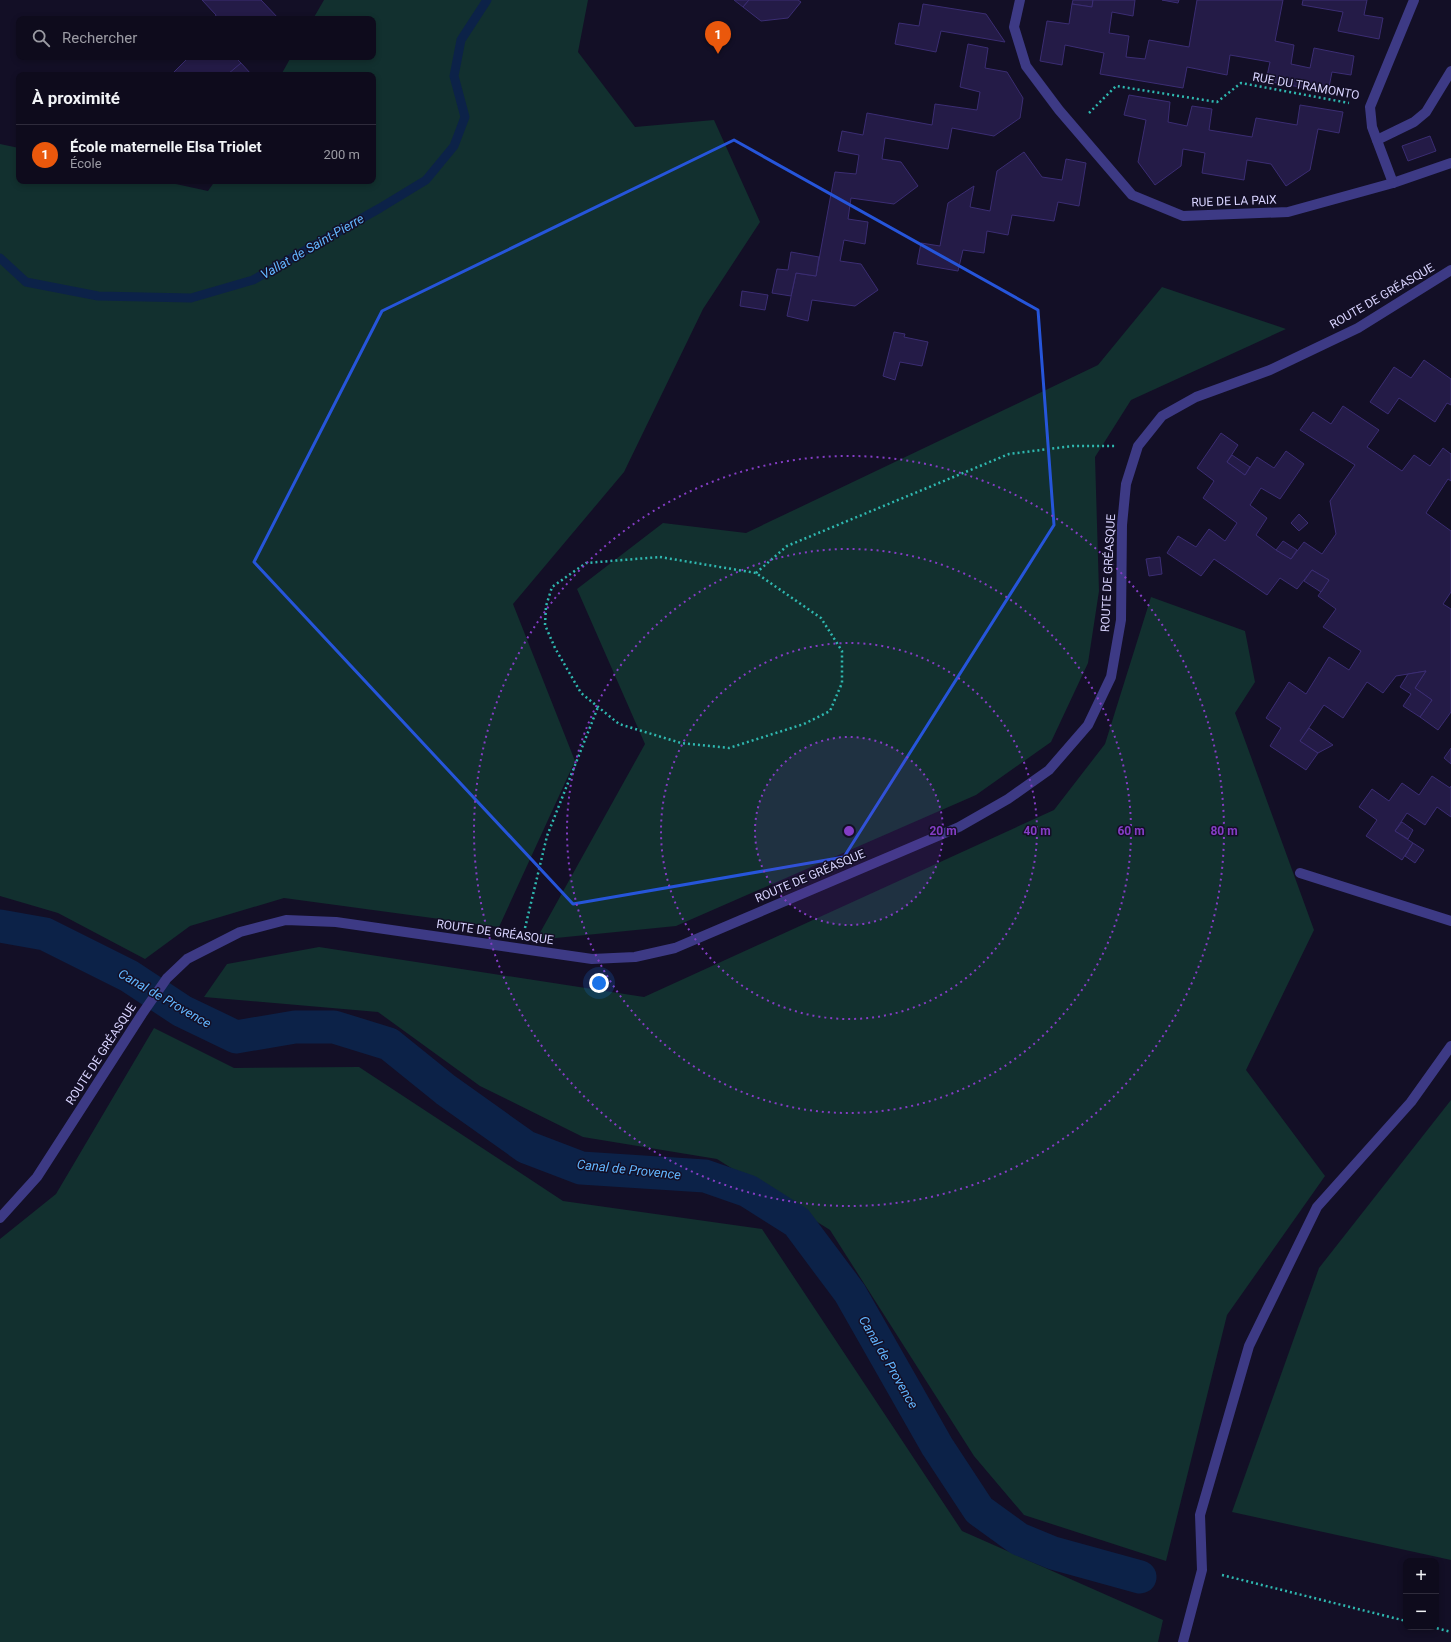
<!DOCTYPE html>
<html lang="fr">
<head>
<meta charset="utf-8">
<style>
  body { margin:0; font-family:Roboto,sans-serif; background:#1c1929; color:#f1f3f6 }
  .controls { position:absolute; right:12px; bottom:12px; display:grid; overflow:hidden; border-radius:8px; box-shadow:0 2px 6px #0003 }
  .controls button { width:36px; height:36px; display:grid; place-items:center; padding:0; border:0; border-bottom:1px solid #2e2b3b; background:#0e0b1c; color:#f1f3f6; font:20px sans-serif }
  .you { position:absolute; left:599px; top:983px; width:14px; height:14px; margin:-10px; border:3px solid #fff; border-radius:50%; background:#1a73e8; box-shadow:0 0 0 6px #1a73e833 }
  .badge { display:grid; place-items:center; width:26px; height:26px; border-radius:50%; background:#ea580c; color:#fff; font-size:13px; font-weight:700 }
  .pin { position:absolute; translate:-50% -33px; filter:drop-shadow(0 1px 2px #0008) }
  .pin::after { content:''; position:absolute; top:21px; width:14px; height:12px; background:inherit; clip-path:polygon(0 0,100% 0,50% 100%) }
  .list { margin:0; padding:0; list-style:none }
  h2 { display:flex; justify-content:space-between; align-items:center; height:52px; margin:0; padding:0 16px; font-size:17px }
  h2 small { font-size:13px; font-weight:400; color:#9b9ba3 }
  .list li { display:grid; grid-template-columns:26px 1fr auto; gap:12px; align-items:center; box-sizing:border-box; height:60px; padding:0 16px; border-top:1px solid #2e2b3b }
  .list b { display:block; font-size:15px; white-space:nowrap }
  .list p { margin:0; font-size:13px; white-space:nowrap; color:#9b9ba3 }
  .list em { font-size:13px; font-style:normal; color:#9b9ba3 }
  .icon { flex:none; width:22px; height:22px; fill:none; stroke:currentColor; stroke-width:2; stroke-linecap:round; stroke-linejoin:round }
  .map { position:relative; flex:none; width:1451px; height:1642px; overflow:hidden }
  .search { position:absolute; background:#0e0b1c; box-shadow:0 2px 6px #0003; left:16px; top:16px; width:360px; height:44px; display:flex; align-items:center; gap:10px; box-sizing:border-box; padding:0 14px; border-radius:8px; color:#9b9ba3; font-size:15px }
  .panel { position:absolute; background:#0e0b1c; box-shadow:0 2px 6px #0003; left:16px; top:72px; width:360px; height:112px; border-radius:8px }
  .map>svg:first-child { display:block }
  .green { fill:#12302f }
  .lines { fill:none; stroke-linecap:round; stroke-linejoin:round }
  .stream { stroke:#0c2248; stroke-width:9 }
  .canal { stroke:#0c2248; stroke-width:33 }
  .building { fill:#241b47; stroke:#3b2d73 }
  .path { stroke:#2fb8b0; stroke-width:2.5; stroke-dasharray:2 3; stroke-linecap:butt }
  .minor { stroke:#3d3a85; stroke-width:10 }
  .marked { fill:none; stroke:#2655da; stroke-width:3; stroke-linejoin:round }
  .ring { fill:none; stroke:#843dc5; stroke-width:2; stroke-dasharray:2 4 }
  .labels { text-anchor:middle; stroke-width:3; stroke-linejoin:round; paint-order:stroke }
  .street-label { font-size:12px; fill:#d9d4ff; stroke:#130f26 }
  .water-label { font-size:13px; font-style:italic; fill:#62b6ff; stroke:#130f26 }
  .centre { fill:#843dc5; stroke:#130f26; stroke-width:2 }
  .ring-label { font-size:12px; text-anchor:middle; font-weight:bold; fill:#843dc5; stroke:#130f26; stroke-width:3; stroke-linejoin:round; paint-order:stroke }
</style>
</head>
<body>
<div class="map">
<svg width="1451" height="1642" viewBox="0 0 1451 1642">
  <rect width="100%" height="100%" fill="#130f26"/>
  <g class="green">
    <path d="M324 0H588L578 52 635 127 714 120 760 222 703 309 624 472 513 604 575 761 499 927 284 898 190 926 145 959 58 913 0 896V144L19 148V181H162L208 191 215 181H373V75H281L291 57H373V19H313Z"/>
    <path d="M1162 287 1286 329 1131 400 1095 457 1099 591 1088 663 1051 742 976 795 676 926 536 940 645 744 577 589 663 523 746 533 1098 365Z"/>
    <path d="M1151 597 1245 631 1255 682 1235 713 1314 930 1246 1070 1325 1176 1227 1315 1166 1561 1024 1515 974 1456 830 1230 717 1159 583 1137 480 1086 378 1012 204 997 227 964 319 947 644 997 1054 810 1105 744Z"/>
    <path d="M154 1028 234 1068 359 1067 563 1201 762 1229 962 1531 1163 1620 1158 1642H0V1239L56 1194Z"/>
    <path d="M1451 1100V1560L1232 1512 1319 1268Z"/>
  </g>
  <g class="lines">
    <path class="stream" d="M0 258 26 282 98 296 191 298 253 280 380 208 426 180 454 146 465 117 454 76 461 40 487 0"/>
    <path class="canal" d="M0 926 45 934 129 976 182 1011 236 1037 295 1027H334L389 1044 446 1090 526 1147 581 1168 705 1176 748 1191 797 1222 850 1293 937 1446 979 1510 1019 1539 1053 1553 1140 1577"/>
  </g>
  <g class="building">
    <path d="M202 0H261L279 19H217L215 17 216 15Z"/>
    <path d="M734 0H749L743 7Z"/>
    <path d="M749 0H798L801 2 788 18 761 21 743 7Z"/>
    <path d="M1073 0H1093L1092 7 1072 4Z"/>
    <path d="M1093 0H1135L1133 16 1112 12 1109 33 1129 36 1126 57 1145 59 1149 40 1189 47 1197 0H1283L1275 41 1294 45 1291 64 1310 68 1314 48 1354 56 1351 75 1332 72 1328 92 1266 81 1270 62 1230 55 1227 75 1187 67 1183 88 1100 74 1104 53 1065 45 1062 65 1040 61 1047 21 1069 24 1072 4 1092 7Z"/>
    <path d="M1162 0H1179L1178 3Z"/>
    <path d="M1303 0H1367L1364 15 1383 18 1379 39 1338 31 1343 12 1302 5Z"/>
    <path d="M923 4 986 14 1005 42 941 31 936 52 895 44 899 23 919 26Z"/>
    <path d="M968 44 988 48 985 68 1007 72 1023 98 1020 118 994 136 952 128 948 149 885 138 882 159 901 162 918 186 894 204 851 198 848 219 868 222 865 244 844 240 840 261 861 264 878 290 855 306 812 300 808 321 787 316 796 273 816 276 835 172 856 174 859 155 838 151 842 131 863 135 867 113 932 125 935 104 977 110 980 92 960 87Z"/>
    <path d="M189 57H235L241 63 229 75H171Z"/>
    <path d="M241 63 251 74 229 75 228 74Z"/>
    <path d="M1129 95 1170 102 1168 122 1187 126 1192 106 1212 109 1209 130 1252 137 1256 118 1297 125 1300 105 1343 112 1339 133 1318 129 1310 170 1286 186 1271 164 1247 160 1244 180 1202 173 1205 153 1183 149 1181 166 1155 185 1138 162 1146 120 1124 115Z"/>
    <path d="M1430 136 1436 151 1408 161 1402 146Z"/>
    <path d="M1024 152 1042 177 1062 180 1066 159 1086 163 1079 206 1058 202 1054 221 1012 215 1008 235 987 231 984 253 963 250 958 271 917 264 921 243 940 246 948 203 974 186 970 207 990 211 997 171Z"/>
    <path d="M791 252 819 257 816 276 796 273 791 296 772 293 777 269 788 270Z"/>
    <path d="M742 291 768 295 765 310 740 306Z"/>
    <path d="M894 332 905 334 904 337 928 342 922 366 900 362 895 380 883 376Z"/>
    <path d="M1424 360 1451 379V405L1447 403 1435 422 1399 398 1388 414 1370 402 1394 367 1411 378Z"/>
    <path d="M1343 406 1379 430 1367 447 1402 471 1414 455 1430 466 1443 448 1451 454V481L1448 479 1426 513 1451 531V592L1443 604 1451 609V712L1438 730 1420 717 1432 700 1415 688 1426 671 1396 676 1383 693 1367 682 1343 718 1324 705 1300 741 1318 753 1306 770 1270 746 1281 728 1266 718 1289 682 1306 694 1329 657 1349 670 1361 651 1323 627 1336 609 1318 596 1329 580 1312 570 1297 589 1280 578 1267 595 1214 559 1201 576 1167 553 1178 536 1196 547 1209 529 1225 541 1237 523 1203 498 1214 481 1197 468 1221 433 1238 445 1227 462 1245 475 1257 457 1274 468 1286 451 1304 464 1280 499 1261 488 1250 505 1267 518 1256 535 1276 550 1291 559 1304 542 1322 554 1336 534 1330 501 1355 465 1300 430 1313 412 1331 424Z"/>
    <path d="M1232 455 1250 467 1245 475 1227 462Z"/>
    <path d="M1299 514 1308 523 1299 531 1291 523Z"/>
    <path d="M1283 541 1297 550 1291 559 1276 550Z"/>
    <path d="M1160 557 1162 574 1149 576 1146 559Z"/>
    <path d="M1312 570 1329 580 1321 592 1304 581Z"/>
    <path d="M1426 671 1415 688 1432 700 1420 717 1403 706 1411 694 1400 687 1408 674Z"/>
    <path d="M1309 728 1333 745 1318 753 1300 741Z"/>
    <path d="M1451 748V764L1444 758Z"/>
    <path d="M1432 776 1450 788 1451 786V817L1437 807 1425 825 1407 813 1395 831 1413 843 1402 860 1366 836 1377 820 1359 807 1372 789 1389 801 1402 783 1419 795Z"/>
    <path d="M1402 822 1413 830 1408 839 1395 831Z"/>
    <path d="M1413 843 1424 850 1415 863 1405 856Z"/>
  </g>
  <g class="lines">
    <g class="path">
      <path d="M1089 113 1116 86 1217 102 1241 83 1349 103"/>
      <path d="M660 557 756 573 821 618 842 651V683L830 711 804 724 729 748 681 743 619 724 581 693 555 648 545 625 546 606 552 587 586 563Z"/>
      <path d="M756 573 787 546 1009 454 1073 446H1115"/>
      <path d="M525 928 547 836 598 707"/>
      <path d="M1222 1575 1406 1621"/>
      <path d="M1432 1627 1451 1632"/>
    </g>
    <g class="minor">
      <path d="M1020 0 1014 27 1026 66 1059 110 1132 195 1183 216 1288 212 1393 183 1451 163"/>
      <path d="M1377 140 1414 122 1426 112 1451 71"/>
      <path d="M1393 183 1372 127 1370 107 1414 0"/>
      <path d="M1300 873 1451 921"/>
      <path d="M0 1218 37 1177 142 1014 167 978 187 959 240 932 286 920 336 922 592 959 635 957 675 948 959 827 1008 799 1049 770 1088 725 1111 677 1121 620 1122 525 1126 484 1138 446 1162 416 1196 397 1270 370 1358 328 1451 270"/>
      <path d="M1183 1642 1202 1570 1200 1515 1249 1346 1317 1207 1411 1102 1451 1046"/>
    </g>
  </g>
  <path class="marked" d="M734 140 1038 310 1054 525 844 857 573 904 254 562 382 311Z"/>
  <circle cx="849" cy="831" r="94" fill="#843dc5" fill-opacity=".12"/>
  <g class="ring">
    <circle cx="849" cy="831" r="94"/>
    <circle cx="849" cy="831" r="188"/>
    <circle cx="849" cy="831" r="282"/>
    <circle cx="849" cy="831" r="375"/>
  </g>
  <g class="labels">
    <g class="street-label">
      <text transform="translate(1306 86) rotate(10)" y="4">RUE DU TRAMONTO</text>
      <text transform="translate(1234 201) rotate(-2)" y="4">RUE DE LA PAIX</text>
      <text transform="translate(1382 296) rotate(-30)" y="4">ROUTE DE GRÉASQUE</text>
      <text transform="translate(1108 573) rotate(-87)" y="4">ROUTE DE GRÉASQUE</text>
      <text transform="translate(810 876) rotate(-23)" y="4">ROUTE DE GRÉASQUE</text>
      <text transform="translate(495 932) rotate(8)" y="4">ROUTE DE GRÉASQUE</text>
      <text transform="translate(101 1054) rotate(-57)" y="4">ROUTE DE GRÉASQUE</text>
    </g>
    <g class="water-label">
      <text transform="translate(312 246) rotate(-30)" y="5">Vallat de Saint-Pierre</text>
      <text transform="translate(165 998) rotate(30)" y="5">Canal de Provence</text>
      <text transform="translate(629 1169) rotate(6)" y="5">Canal de Provence</text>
      <text transform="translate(889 1362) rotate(60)" y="5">Canal de Provence</text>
    </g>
  </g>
  <circle cx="849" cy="831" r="6" class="centre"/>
  <g class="ring-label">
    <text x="943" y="835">20 m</text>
    <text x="1037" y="835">40 m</text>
    <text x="1131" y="835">60 m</text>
    <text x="1224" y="835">80 m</text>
  </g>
</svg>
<div class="controls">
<button>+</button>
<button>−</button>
</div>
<div class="you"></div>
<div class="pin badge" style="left:718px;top:54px">1</div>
<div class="search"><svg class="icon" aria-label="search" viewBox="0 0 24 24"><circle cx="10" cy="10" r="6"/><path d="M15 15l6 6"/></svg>Rechercher</div>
<section class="panel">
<h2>À proximité<small></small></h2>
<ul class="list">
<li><span class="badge">1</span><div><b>École maternelle Elsa Triolet</b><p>École</p></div><em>200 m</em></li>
</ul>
</section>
</div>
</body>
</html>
